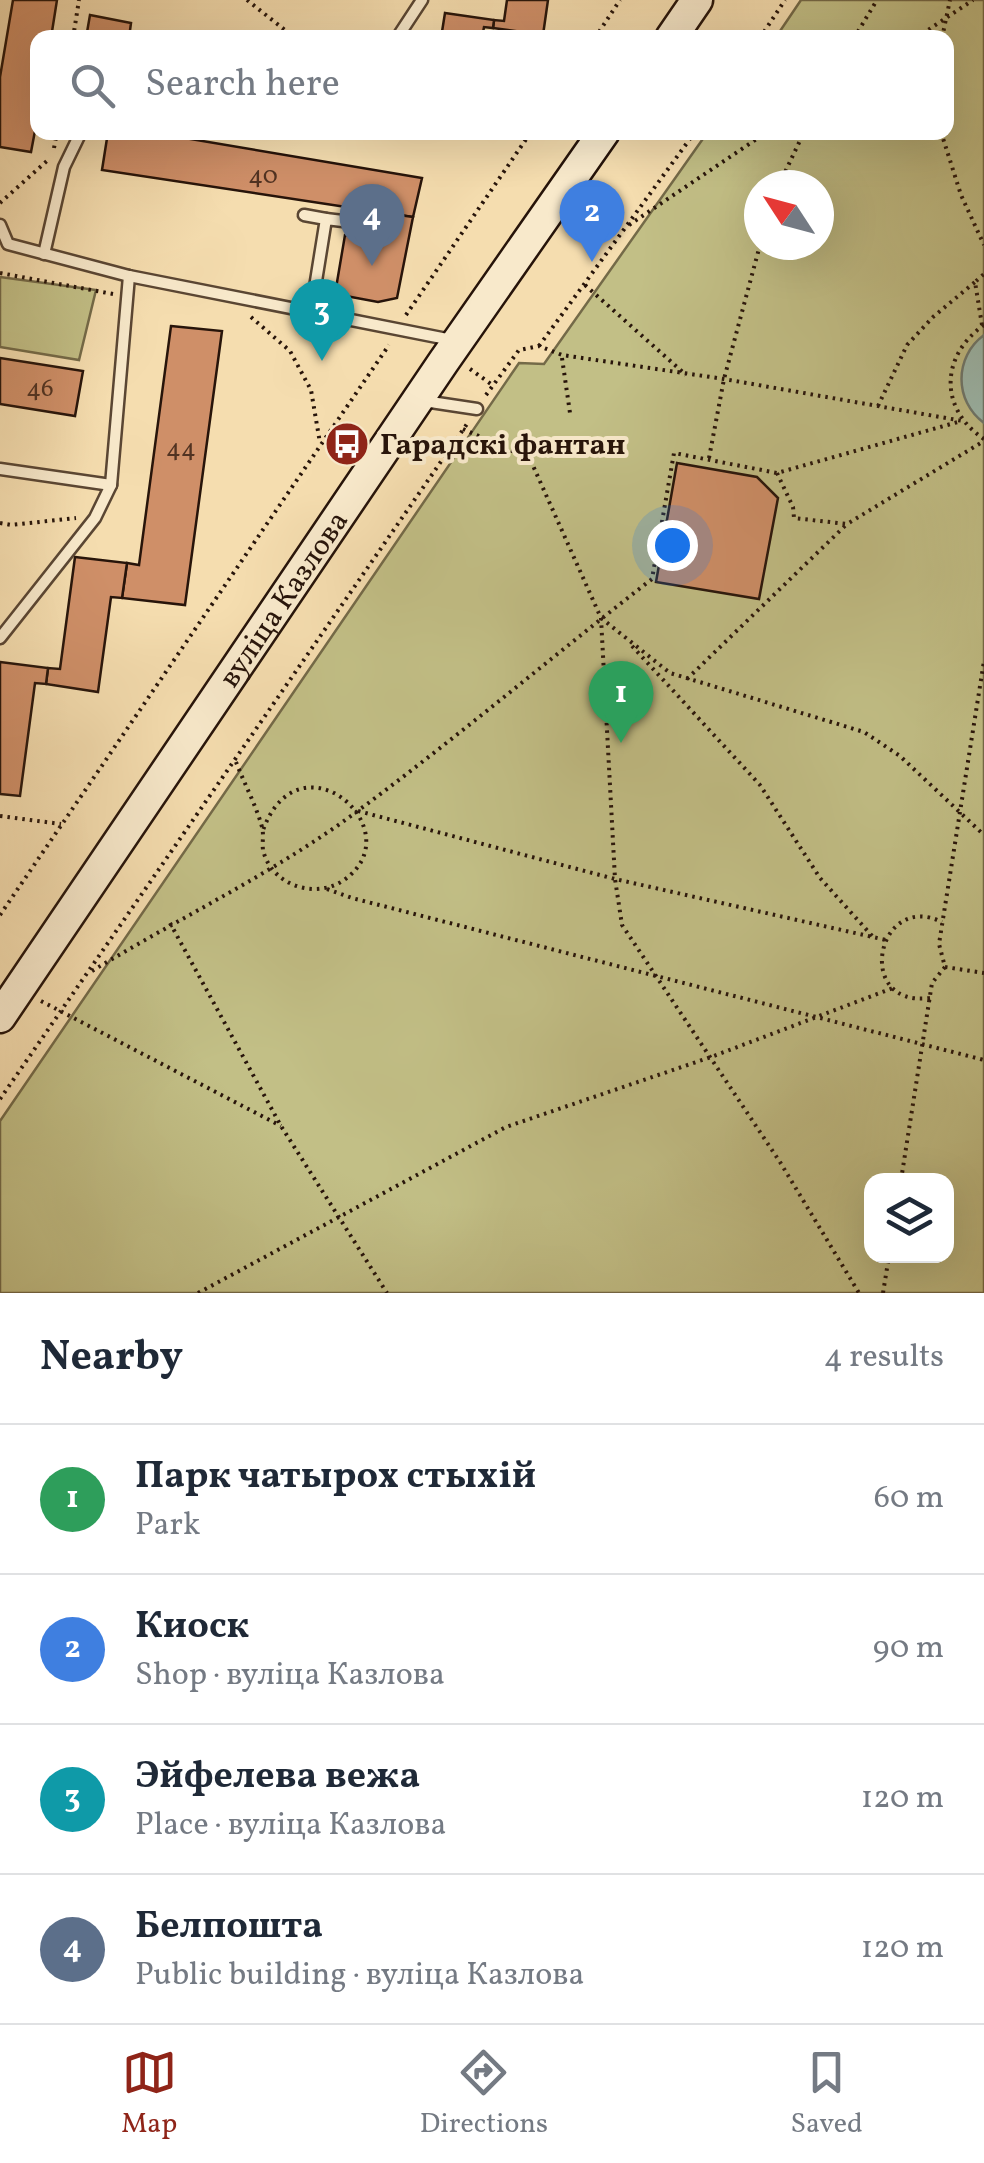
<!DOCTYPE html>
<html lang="en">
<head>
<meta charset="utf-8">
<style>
  body { margin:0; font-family:Vollkorn,serif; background:#f6f6f7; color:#1f2937 }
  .controls { position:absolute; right:30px; bottom:30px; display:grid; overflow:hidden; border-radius:20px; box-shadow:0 10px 40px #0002 }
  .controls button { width:90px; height:90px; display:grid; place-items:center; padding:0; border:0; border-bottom:2px solid #e0e1e3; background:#fff; color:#1f2937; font:50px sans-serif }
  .compass { position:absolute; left:744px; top:170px; width:90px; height:90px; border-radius:50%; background:#fff; box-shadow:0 10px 40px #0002; rotate:306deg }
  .you { position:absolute; left:672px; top:545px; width:35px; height:35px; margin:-25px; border:8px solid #fff; border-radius:50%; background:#1a73e8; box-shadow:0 0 0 15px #1a73e833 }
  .badge { display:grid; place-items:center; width:65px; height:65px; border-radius:50%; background:#8f2418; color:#fff; font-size:32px; font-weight:700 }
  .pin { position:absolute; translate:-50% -82px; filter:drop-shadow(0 2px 5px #0008) }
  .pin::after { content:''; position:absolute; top:52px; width:35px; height:30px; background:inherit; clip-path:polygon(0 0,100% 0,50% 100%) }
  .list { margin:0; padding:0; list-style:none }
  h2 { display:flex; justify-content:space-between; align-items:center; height:130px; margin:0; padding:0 40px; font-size:42px }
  h2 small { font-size:32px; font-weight:400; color:#747a83 }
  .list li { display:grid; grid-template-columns:65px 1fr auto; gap:30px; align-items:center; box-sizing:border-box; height:150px; padding:0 40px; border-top:2px solid #e0e1e3 }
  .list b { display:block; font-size:38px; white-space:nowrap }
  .list p { margin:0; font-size:32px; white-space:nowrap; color:#747a83 }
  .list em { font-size:32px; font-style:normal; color:#747a83 }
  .icon { flex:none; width:55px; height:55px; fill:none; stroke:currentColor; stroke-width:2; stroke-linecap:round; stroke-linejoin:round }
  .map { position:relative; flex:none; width:984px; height:1293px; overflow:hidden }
  .search { position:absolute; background:#fff; box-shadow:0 10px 40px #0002; left:30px; right:30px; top:30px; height:110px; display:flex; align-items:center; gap:25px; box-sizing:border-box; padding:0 35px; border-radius:20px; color:#747a83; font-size:38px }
  .sheet { height:730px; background:#fff }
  nav { display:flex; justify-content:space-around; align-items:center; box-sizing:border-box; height:140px; border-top:2px solid #e0e1e3; background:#fff; font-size:28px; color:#747a83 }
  nav a { display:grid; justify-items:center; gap:5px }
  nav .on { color:#8f2418 }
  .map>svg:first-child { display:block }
  .green { fill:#c2bf86; stroke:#746a48; stroke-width:2.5; fill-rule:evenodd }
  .water { fill:#9dbbb0; stroke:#6e786e; stroke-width:2.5 }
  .building { fill:#cf8f68; stroke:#27140a; stroke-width:2.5 }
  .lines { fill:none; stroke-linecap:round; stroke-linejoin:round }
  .service-casing { stroke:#5a4633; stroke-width:15 }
  .secondary-casing { stroke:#27140a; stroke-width:35 }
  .path { stroke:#27140a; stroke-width:4; stroke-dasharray:2.5 5; stroke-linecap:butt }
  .service { stroke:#f8e9cb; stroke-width:10 }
  .secondary { stroke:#f8e9cb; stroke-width:30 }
  .labels { text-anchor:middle; stroke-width:8; stroke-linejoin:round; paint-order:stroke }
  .number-label { font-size:25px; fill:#513322 }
  .poi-label { font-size:30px; font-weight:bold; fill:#27140a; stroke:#f8e9cb; text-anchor:start }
  .street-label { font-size:30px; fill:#27140a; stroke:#f8e9cb }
</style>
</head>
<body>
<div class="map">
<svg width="984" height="1293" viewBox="0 0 984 1293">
  <rect width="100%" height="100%" fill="#f5ddaf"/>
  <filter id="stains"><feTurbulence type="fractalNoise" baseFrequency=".002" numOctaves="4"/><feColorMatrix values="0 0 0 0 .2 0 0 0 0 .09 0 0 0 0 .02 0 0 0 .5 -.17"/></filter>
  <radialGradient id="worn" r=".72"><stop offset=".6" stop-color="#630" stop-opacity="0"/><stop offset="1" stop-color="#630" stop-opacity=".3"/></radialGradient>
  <g class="green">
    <path d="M801 0H984V1293H0V1121L519 363 544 364 707 133 946 132V38L776 37ZM759 185H819V245H759ZM872 1180H946V1256H872Z"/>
    <path d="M0 277 96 290 79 360 0 347Z"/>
  </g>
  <path class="water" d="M984 335V423C954 401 954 357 984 335Z"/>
  <g class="building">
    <path d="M13 0H57L51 38H38V115L31 152 0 147V77Z"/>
    <path d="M507 0H548L543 35 493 28 494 20 504 21Z"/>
    <path d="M445 13 494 20 493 28 484 27 482 38H441Z"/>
    <path d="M90 15 131 23 129 38H86Z"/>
    <path d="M108 132H149L422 178 413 217 379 212 102 170Z"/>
    <path d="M379 212 413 217 397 298 378 302 335 294 345 235 372 238Z"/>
    <path d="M171 326 222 331 185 605 122 598 127 563 139 565Z"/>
    <path d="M0 358 83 371 75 416 0 404Z"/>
    <path d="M677 463 757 477 778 498 759 599 656 582Z"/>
    <path d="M75 557 127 563 122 598 111 597 98 692 46 684 48 668 60 669Z"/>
    <path d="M0 662 48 668 46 684 35 683 20 796 0 794Z"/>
  </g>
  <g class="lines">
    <defs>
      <g id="service">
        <path d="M397 38 422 0"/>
        <path d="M304 215 326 219"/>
        <path d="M0 225 8 244 129 276 452 340"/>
        <path d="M44 254 64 167 81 132"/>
        <path d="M311 312 326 219 351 222"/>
        <path d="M424 401 477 409"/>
        <path d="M0 469 111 485"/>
        <path d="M0 638 95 518 111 485 129 276"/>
      </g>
      <g id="secondary">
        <path d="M671 38 697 0"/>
        <path id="s1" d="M0 1017 444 361 604 132"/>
      </g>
    </defs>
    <use href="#service" class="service-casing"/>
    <use href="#secondary" class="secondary-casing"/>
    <g class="path">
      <path d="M247 0 295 38"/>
      <path d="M73 38 79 0"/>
      <path d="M595 38 620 0"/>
      <path d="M760 38 785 0"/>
      <path d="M854 38 877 0"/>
      <path d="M916 38 973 0"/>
      <path d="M942 38 950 0"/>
      <path d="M941 132 961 195 984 245"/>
      <path d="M54 148 57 132"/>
      <path d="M779 185 804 132"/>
      <path d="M0 203 48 160"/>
      <path d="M629 225 767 132"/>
      <path d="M0 273 113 294"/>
      <path d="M585 285 686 375"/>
      <path d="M406 315 531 132"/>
      <path d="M251 317 290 351 311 390 320 443"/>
      <path d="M982 325 975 282 984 274"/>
      <path d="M984 325C940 356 939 409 984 439"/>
      <path d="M539 346 695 132"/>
      <path d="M562 358 570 413"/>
      <path d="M470 369 491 384"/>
      <path d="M486 395 519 350 539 346 562 355 724 379 963 421"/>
      <path d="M878 406 907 345 933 317 975 282"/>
      <path d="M463 429 530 459 601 618 615 879 622 925 780 1162 859 1293"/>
      <path d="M709 458 724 379 760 245"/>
      <path d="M777 473 793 507 794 518 847 524 984 441"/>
      <path d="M0 523 11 525 76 518"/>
      <path d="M601 618 670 673 864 732 900 756 984 835"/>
      <path d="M632 646 760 785 820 878 874 938"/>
      <path d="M687 679 847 524"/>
      <path d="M236 762C244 783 256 805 262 827 264 834 262 842 263 850 271 885 315 900 344 880 414 831 300 730 263 830"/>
      <path d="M358 811 615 879 886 940"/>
      <path d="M0 816 61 824"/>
      <path d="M327 889 352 898 984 1060"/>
      <path d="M0 915 389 345"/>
      <path d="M170 923 281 1126 387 1293"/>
      <path d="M945 967 984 973"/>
      <path d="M92 971C181 917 276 872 359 810 459 736 554 655 652 579L674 453 777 473 958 422"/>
      <path d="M930 998C853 1008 877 890 942 922"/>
      <path d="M41 1001 281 1126"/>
      <path d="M0 1099 467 424"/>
      <path d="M901 1180 932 983 945 967 939 944 984 661"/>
      <path d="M198 1293 506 1127 711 1057 893 988"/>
      <path d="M883 1293 889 1256"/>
    </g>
    <use href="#service" class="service"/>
    <use href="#secondary" class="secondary"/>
  </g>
  <defs>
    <symbol id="bus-disc" viewBox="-11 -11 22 22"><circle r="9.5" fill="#8f2418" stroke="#f8e9cb"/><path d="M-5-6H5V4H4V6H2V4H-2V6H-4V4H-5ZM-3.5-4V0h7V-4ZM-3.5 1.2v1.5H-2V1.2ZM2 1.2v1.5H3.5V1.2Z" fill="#fff"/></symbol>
  </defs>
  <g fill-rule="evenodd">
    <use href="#bus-disc" x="322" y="419" width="50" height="50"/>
  </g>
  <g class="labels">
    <g class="number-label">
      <text x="263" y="183">40</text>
      <text x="40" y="396">46</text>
      <text x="181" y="456">44</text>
    </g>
    <g class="poi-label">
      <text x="380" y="454">Гарадскі фантан</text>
    </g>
    <g class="street-label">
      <text dy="10" stroke="none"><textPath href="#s1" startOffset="505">вуліца Казлова</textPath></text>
    </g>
  </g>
  <rect width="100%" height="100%" filter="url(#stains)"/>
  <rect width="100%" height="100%" fill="url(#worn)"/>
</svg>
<div class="controls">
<button><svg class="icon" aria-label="layers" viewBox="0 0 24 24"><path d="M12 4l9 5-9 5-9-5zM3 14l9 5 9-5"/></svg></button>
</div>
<svg class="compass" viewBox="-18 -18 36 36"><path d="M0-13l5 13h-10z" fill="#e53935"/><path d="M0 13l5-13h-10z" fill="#747a83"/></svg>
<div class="you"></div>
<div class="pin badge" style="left:621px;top:743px;background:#2e9e5b">1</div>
<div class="pin badge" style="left:592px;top:262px;background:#3f7fe0">2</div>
<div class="pin badge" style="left:322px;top:361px;background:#0f9aa8">3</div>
<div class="pin badge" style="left:372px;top:266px;background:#5c6f8a">4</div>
<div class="search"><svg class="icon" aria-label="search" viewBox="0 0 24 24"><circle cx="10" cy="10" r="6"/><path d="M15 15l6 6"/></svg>Search here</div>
</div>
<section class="sheet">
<h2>Nearby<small>4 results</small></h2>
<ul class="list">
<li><span class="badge" style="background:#2e9e5b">1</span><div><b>Парк чатырох стыхій</b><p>Park</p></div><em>60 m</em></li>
<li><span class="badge" style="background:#3f7fe0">2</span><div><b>Киоск</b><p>Shop · вуліца Казлова</p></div><em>90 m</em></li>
<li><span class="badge" style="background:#0f9aa8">3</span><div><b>Эйфелева вежа</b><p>Place · вуліца Казлова</p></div><em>120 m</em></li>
<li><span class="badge" style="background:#5c6f8a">4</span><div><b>Белпошта</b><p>Public building · вуліца Казлова</p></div><em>120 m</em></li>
</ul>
</section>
<nav>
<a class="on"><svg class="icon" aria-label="map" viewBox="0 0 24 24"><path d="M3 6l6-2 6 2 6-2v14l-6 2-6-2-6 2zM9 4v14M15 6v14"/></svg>Map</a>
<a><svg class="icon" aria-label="directions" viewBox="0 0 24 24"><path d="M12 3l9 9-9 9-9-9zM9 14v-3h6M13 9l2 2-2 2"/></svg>Directions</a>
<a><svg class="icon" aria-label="saved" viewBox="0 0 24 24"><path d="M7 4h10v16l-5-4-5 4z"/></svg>Saved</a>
</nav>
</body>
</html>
